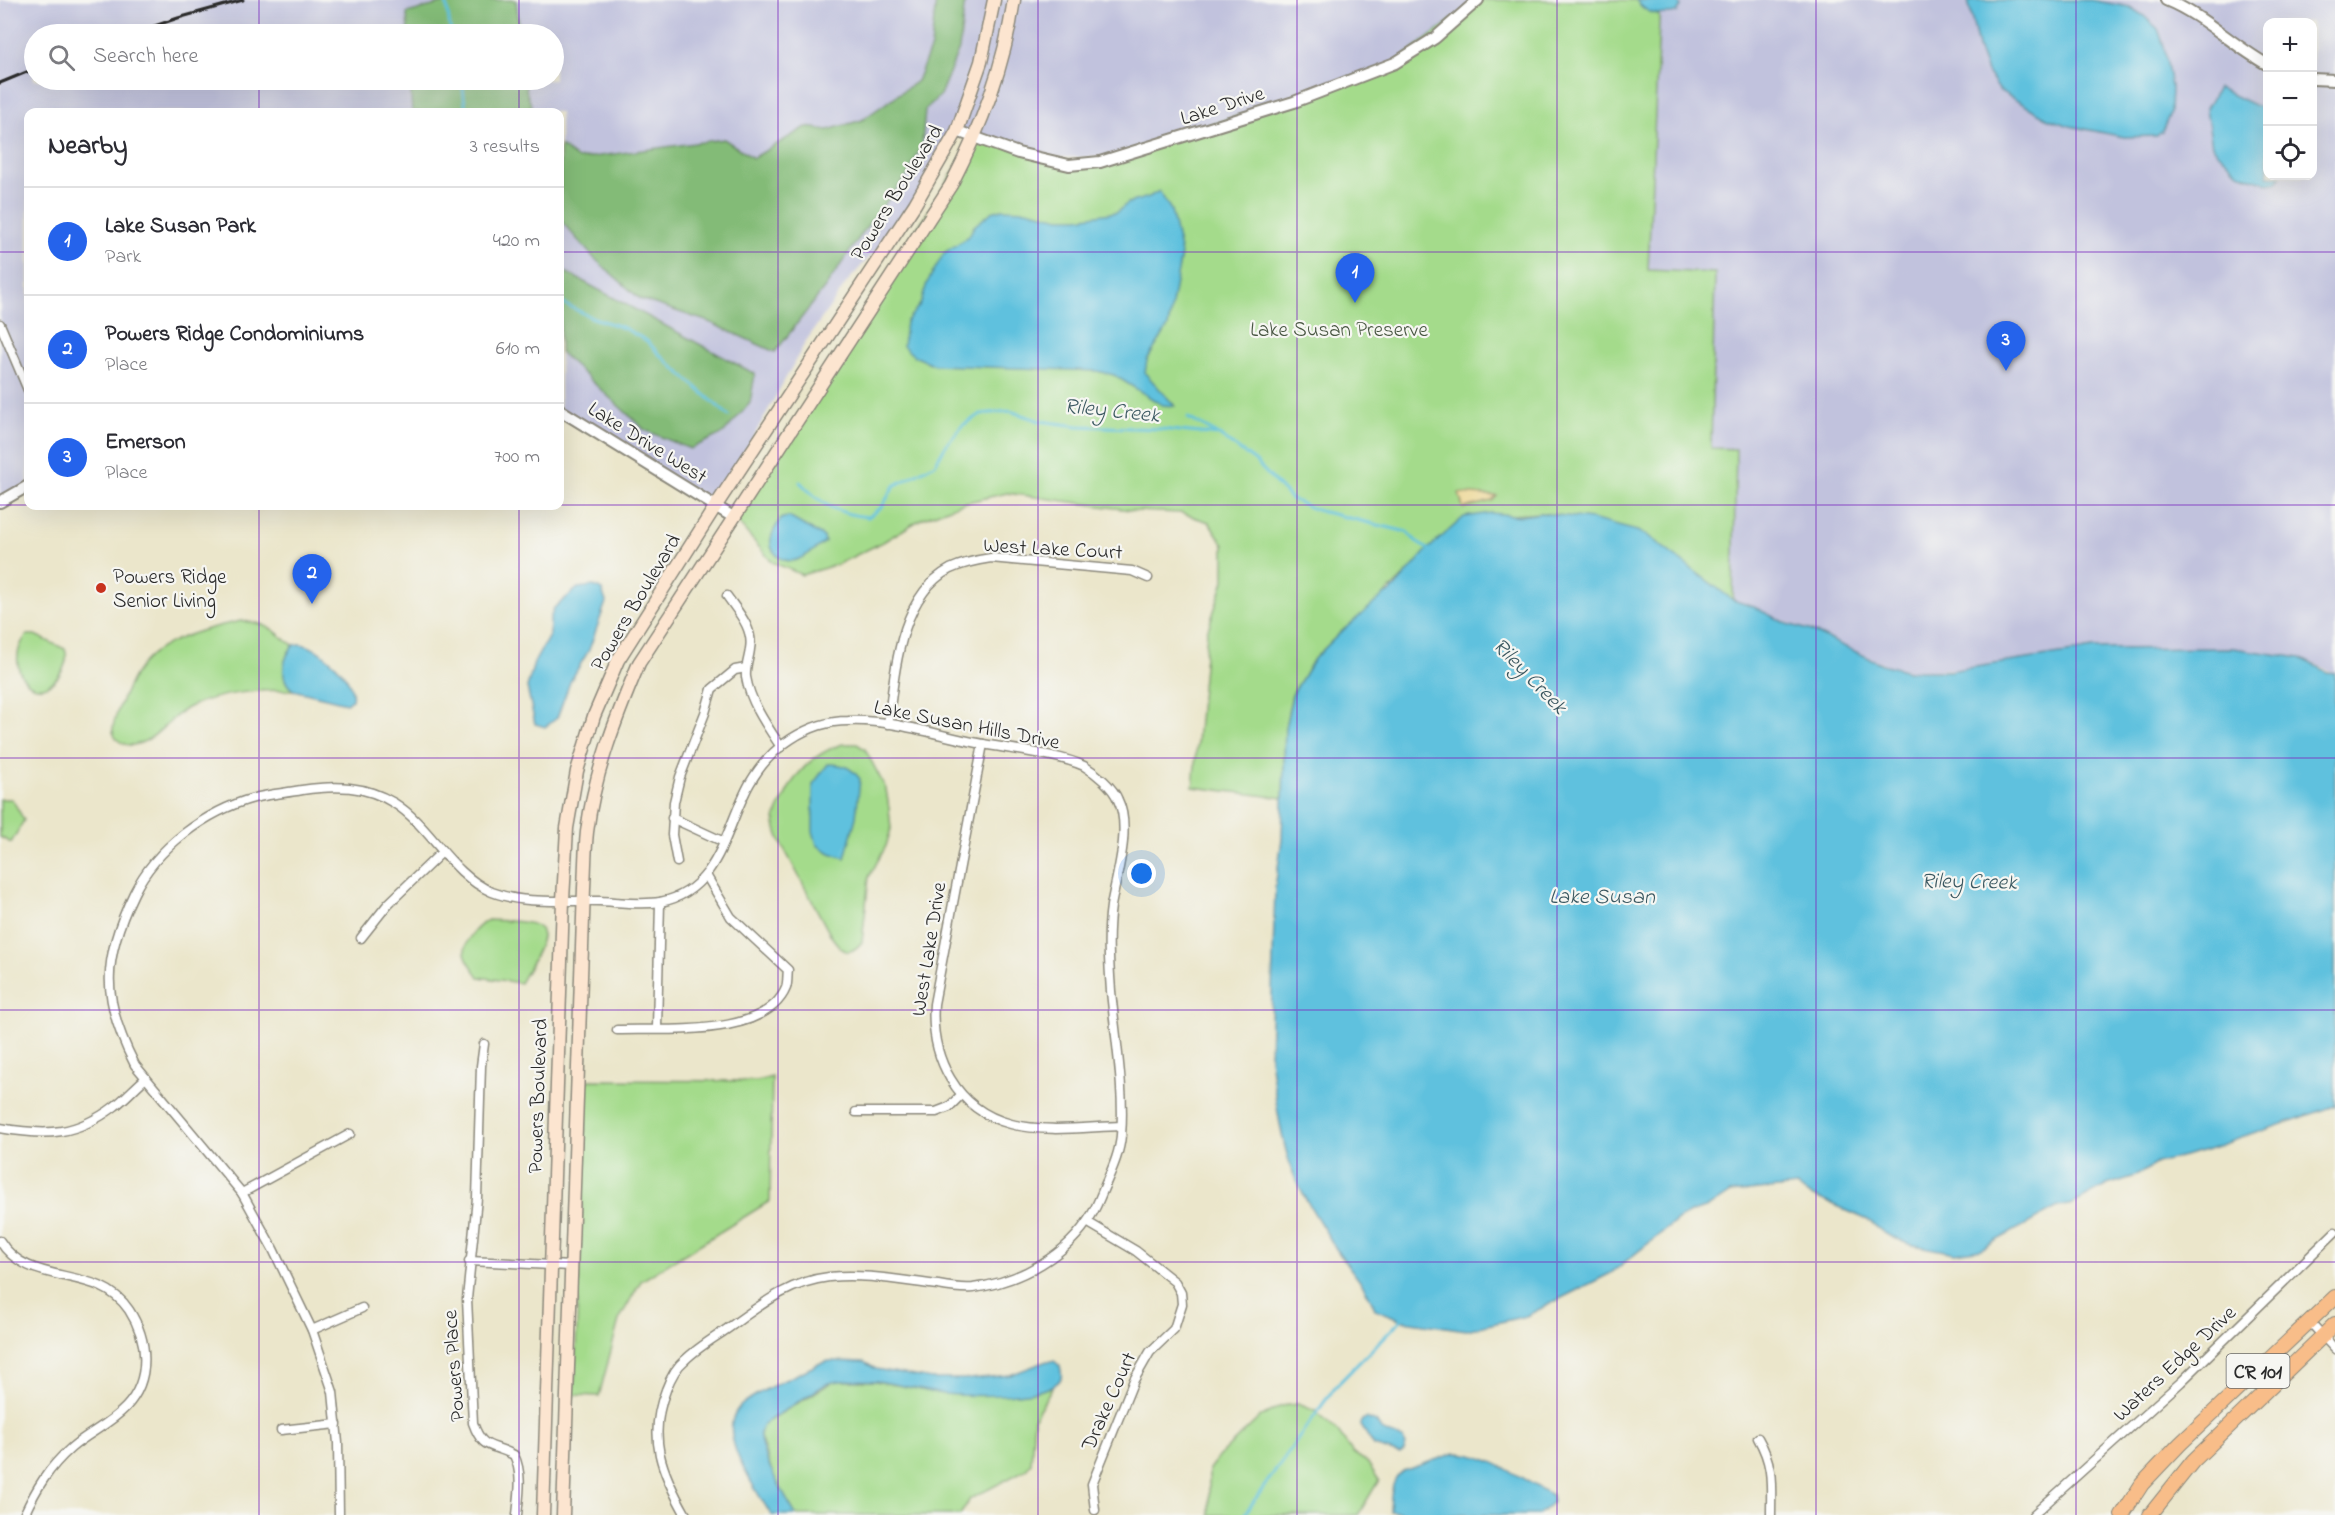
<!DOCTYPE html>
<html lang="en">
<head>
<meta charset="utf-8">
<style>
  body { margin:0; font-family:"Indie Flower",sans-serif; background:#f2f2f3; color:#2b2b33 }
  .controls { position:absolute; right:18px; top:18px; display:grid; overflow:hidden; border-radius:12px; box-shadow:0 6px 24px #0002 }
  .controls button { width:54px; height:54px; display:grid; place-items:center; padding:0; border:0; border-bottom:2px solid #e1e1e2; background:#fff; color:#2b2b33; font:30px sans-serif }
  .you { position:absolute; left:1142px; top:874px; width:21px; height:21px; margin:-15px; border:4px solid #fff; border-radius:50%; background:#1a73e8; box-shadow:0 0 0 9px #1a73e833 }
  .badge { display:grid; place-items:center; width:39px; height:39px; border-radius:50%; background:#2563eb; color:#fff; font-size:20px; font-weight:700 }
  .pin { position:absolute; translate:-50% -50px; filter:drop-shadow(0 2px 3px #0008) }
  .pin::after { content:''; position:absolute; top:32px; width:21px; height:18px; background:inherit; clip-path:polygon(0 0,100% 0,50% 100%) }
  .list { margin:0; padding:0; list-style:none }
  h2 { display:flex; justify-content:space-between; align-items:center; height:78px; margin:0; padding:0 24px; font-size:26px }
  h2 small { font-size:20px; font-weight:400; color:#7c7c81 }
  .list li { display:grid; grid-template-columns:39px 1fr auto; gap:18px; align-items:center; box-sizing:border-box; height:108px; padding:0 24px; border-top:2px solid #e1e1e2 }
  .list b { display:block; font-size:22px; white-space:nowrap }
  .list p { margin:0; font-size:20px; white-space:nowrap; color:#7c7c81 }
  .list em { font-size:20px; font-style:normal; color:#7c7c81 }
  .icon { flex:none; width:33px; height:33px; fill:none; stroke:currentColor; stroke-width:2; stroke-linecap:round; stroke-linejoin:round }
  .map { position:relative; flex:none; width:2335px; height:1515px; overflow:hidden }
  .search { position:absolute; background:#fff; box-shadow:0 6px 24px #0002; left:24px; top:24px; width:540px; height:66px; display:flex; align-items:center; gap:15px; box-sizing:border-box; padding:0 21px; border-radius:33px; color:#7c7c81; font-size:22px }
  .panel { position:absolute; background:#fff; box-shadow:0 6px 24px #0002; left:24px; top:108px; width:540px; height:402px; border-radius:12px }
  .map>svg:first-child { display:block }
  .industrial { fill:#c1c2dd; fill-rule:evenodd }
  .green { fill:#a4db8b; stroke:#68835b; stroke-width:1.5 }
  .forest { fill:#83bb77; stroke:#577351; stroke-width:1.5 }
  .sand { fill:#eeda9e; stroke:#8c8264; stroke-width:1.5 }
  .water { fill:#5fc1de; stroke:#457684; stroke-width:1.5 }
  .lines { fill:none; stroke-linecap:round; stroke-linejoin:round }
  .stream { stroke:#5fc1de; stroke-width:3 }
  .minor-casing { stroke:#8b887b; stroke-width:11 }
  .tertiary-casing { stroke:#8b887b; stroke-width:14 }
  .secondary-casing { stroke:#8b887b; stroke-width:15 }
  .primary-casing { stroke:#8b887b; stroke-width:16 }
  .minor { stroke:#fff; stroke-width:8 }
  .tertiary { stroke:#fff; stroke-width:10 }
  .secondary { stroke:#fce5d0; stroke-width:12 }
  .primary { stroke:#f8bd89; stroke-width:14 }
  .rail { stroke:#2b2b2b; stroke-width:3 }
  .grid { fill:none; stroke:#7b2cbf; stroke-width:1.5; stroke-opacity:0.55 }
  .poi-dot { fill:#c8321e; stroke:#f6f6f2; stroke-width:2 }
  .labels { text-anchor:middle; stroke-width:4.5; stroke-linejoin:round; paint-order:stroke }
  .shield { fill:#f6f6f2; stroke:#686867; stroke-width:1.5 }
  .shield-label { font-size:20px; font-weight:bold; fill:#2b2b2b }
  .street-label { font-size:21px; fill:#2b2b2b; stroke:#f6f6f2 }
  .park-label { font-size:21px; fill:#495743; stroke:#f6f6f2 }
  .poi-label { font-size:21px; fill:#2b2b2b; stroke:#f6f6f2; text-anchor:start }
  .water-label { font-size:22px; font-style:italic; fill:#3b5861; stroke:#f6f6f2 }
</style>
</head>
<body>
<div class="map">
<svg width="2335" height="1515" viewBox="0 0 2335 1515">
  <rect width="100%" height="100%" fill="#f6f6f2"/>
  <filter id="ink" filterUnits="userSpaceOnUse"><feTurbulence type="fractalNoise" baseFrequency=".0167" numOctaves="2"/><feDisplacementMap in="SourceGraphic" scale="12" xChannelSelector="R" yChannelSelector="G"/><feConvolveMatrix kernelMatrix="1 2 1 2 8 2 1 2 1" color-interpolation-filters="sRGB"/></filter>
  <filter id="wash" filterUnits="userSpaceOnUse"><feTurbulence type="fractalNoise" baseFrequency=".008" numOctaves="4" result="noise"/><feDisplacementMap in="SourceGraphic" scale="24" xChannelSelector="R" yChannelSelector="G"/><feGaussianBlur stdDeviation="1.35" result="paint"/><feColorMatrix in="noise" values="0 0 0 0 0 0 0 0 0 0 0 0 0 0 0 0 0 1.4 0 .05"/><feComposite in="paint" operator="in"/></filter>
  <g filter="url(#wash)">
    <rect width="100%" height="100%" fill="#ebe6cb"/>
    <g class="industrial">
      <path d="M0 0H1478L1395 63 1115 158 1034 157 957 132 912 210 847 282 806 341 715 507 560 410V112H28V486L0 502ZM34 34H554V80H34Z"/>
      <path d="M1659 0H2335V673L2304 660 2112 649 1959 669 1913 671 1890 666 1733 600 1736 449 1711 448 1715 273 1648 270ZM2268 22H2312V176H2268Z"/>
    </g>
    <g class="green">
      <path d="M1478 0H1660L1648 270 1715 273 1711 448 1736 449 1733 600 1541 513 1512 515 1407 573 1376 603 1341 632 1314 659 1292 695 1285 728 1283 798 1193 787 1207 632 1224 581V545L1209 522 1181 513 1137 511 1007 493 963 503 921 519 883 542 838 564 802 575 772 562 733 517 975 138 1069 165 1100 162 1395 63Z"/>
      <path d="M241 621C252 622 261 623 270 628 279 633 284 641 294 645 283 657 278 679 293 690 258 690 221 692 189 707 169 717 157 741 133 745 124 746 114 740 113 731 112 719 131 678 139 668 143 662 150 656 155 652 177 636 216 626 241 621Z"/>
      <path d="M27 635H35L65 649C68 657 66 663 62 671 37 712 0 666 27 635Z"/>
      <path d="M843 744H857L865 749 886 789 889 808 891 829 886 846 869 877 862 942C848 959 841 950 831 936L780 841C778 835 775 828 775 822 775 814 779 807 783 800 795 772 814 753 843 744Z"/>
      <path d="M0 799H12L24 820 11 843 0 837Z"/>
      <path d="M488 920C500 921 531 920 540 928 550 936 525 974 520 983L479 977C475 970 468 963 466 956 461 943 477 926 488 920Z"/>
      <path d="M772 1077 770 1201 641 1281 619 1320 599 1396 574 1395 587 1080 757 1081Z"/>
      <path d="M834 1381H875L945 1394H1001L1038 1391 1053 1386 1034 1418 1031 1463 1025 1470 970 1499 960 1515H796L775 1481 760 1437V1429L765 1423Z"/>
      <path d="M1298 1404 1315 1411 1338 1432 1353 1453 1367 1462 1379 1480 1358 1515H1209V1469L1219 1456 1260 1417 1281 1406Z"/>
    </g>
    <g class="forest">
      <path d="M454 0H516L520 34H408L407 13Z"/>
      <path d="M936 0H965L959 49 940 95 925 110 922 145 907 176 870 222 826 286 775 352 709 322 640 299 595 259 560 220V146L578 159 724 139 753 158 806 127 828 130 862 120 917 81 931 47Z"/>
      <path d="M410 80H525L527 94 534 112H412Z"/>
      <path d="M560 269 755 374 750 403 724 433 690 449 645 430 560 352Z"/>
    </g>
    <path class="sand" d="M1459 493 1497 496 1492 501 1463 508Z"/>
    <g class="water">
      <path d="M1636 0H1679L1681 6 1677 13C1660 16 1646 15 1636 0Z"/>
      <path d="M1968 0H2091L2130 7 2144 16 2158 29 2164 46 2171 87 2170 113 2162 132 2156 136 2124 137 2070 126 2049 119 2000 91 1987 72 1978 47Z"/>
      <path d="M2218 88 2267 111 2268 176H2281L2277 182 2266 183 2239 173 2212 146 2206 109Z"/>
      <path d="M1159 191 1171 210 1181 254 1168 327 1147 360 1145 373 1175 406 1162 405 1114 375 1097 371 935 365 914 356 903 346 906 322 921 303 927 283 944 253 969 236 974 226 992 212 1002 209 1026 210 1060 218H1078L1117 212 1128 203 1149 197Z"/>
      <path d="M1491 513 1521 516 1541 513 1591 519 1637 531 1648 536 1733 600 1754 607 1787 624 1809 630 1882 664 1908 671H1949L2093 649 2233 648 2300 658 2327 672 2335 673V1106L2206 1150 2157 1163 2136 1176 2107 1185 2073 1204 2058 1207 1981 1249 1955 1253 1908 1244 1884 1233 1868 1220 1804 1192 1797 1186 1730 1193 1709 1207 1692 1212 1679 1219 1611 1273 1526 1316 1466 1330 1404 1321 1375 1309C1366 1284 1347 1267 1333 1244 1321 1223 1306 1202 1296 1180 1281 1147 1275 1094 1270 1058L1275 888 1282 839 1285 728 1292 695 1314 659 1341 632 1385 594 1390 593 1427 550 1464 517Z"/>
      <path d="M789 517 824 537 825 542C816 549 806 557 796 560 781 564 766 550 772 535 774 529 778 523 782 518Z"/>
      <path d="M594 586 602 590 606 602 589 650 570 682 557 718 545 727 535 724 527 687 534 663 550 634V619L554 608 578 588Z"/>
      <path d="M300 644C320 646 357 679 352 700L346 703 293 690C278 679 283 657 294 645Z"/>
      <path d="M828 764C843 764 851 767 860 779L856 817 845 858 830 853 817 845 813 831V784Z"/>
      <path d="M829 1361 864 1362 876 1369 932 1379H970L1010 1375 1047 1361H1054L1060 1366C1061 1371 1063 1375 1060 1380 1047 1399 966 1396 944 1394 921 1391 899 1384 876 1381 861 1380 840 1379 826 1384L765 1423C763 1425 761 1428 760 1431 756 1448 787 1500 796 1515H771C757 1490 717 1438 737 1410 747 1395 800 1374 818 1364Z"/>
      <path d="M1366 1418 1376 1422 1381 1430 1403 1439 1406 1445 1404 1451 1400 1454 1374 1446 1360 1424 1362 1420Z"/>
      <path d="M1455 1453C1488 1453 1523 1480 1552 1495L1553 1502 1538 1515H1419L1390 1511C1391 1497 1390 1480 1403 1471Z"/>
    </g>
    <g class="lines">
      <g class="stream">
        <path d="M446 0 451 34"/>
        <path d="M462 80 466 112"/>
        <path d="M560 302 591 317 624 328 647 341 661 356 729 416"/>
        <path d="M1188 418 1216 433"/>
        <path d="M800 482C821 505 838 514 868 517L882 507 894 486 935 464 946 445 963 425 981 414 1010 411 1040 421 1078 426 1161 429 1219 435 1255 461 1291 499 1316 510 1407 532 1419 544 1430 550"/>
        <path d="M1244 1515 1335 1387 1404 1317"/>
      </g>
    </g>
  </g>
  <g filter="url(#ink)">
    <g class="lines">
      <defs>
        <g id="minor">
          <path d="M0 324 28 390"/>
          <path d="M727 596C738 612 754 629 750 649 749 659 745 667 746 677 750 702 767 726 781 747"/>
          <path d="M888 724C895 673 899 596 950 569 963 563 977 560 991 558L1132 571 1148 578"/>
          <path d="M983 744 934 1004C930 1057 956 1110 1011 1124 1046 1133 1086 1127 1121 1126"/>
          <path d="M672 818 724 842"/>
          <path d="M677 862 672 835 674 802 680 777 705 713 712 689 735 670 746 668"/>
          <path d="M361 938 388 904 442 852"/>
          <path d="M657 1028 660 902"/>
          <path d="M617 1030C662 1028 765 1039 786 988 788 983 787 975 788 970L731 917 706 875"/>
          <path d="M484 1044 481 1066 477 1198 467 1299 473 1423C483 1451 491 1443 514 1455 523 1474 519 1495 517 1515"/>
          <path d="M856 1112H936L949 1107 961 1095"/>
          <path d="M0 1128C46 1136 76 1136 115 1106 126 1098 135 1087 146 1078"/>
          <path d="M242 1193 350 1134"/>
          <path d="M1087 1222 1136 1251 1175 1282 1181 1293 1182 1304 1174 1329 1150 1352 1134 1380 1092 1484 1095 1510"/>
          <path d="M0 1241C29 1289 98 1263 129 1310 148 1339 152 1379 126 1407 110 1424 88 1433 71 1448 49 1467 36 1489 24 1515"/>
          <path d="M469 1261 571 1266"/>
          <path d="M2310 1322 2335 1349"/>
          <path d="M312 1330 362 1308"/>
          <path d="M281 1430 337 1424"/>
          <path d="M1758 1438C1774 1466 1771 1484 1771 1515"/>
          <path d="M339 1515 338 1443 333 1392 312 1330 273 1249 242 1193 135 1065C101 999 102 959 134 893 156 848 206 811 254 798 269 794 286 793 302 790 335 785 365 785 394 803 431 826 450 874 492 892 525 905 565 900 600 901 619 902 641 905 660 902 720 891 725 827 750 783 760 766 775 749 791 739 808 728 827 721 848 721 891 719 936 735 978 743 1007 749 1059 754 1084 766 1096 773 1113 787 1118 800 1132 828 1116 877 1111 906 1107 934 1109 963 1111 991 1115 1035 1125 1092 1121 1135 1120 1151 1113 1167 1107 1181 1102 1192 1098 1204 1092 1214 1068 1255 1020 1282 973 1288 962 1289 949 1287 938 1285 903 1281 864 1273 829 1277 792 1281 763 1303 734 1324 718 1336 699 1346 685 1360 676 1367 670 1379 666 1390 647 1438 662 1473 686 1515"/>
          <path d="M2033 1515 2181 1382 2335 1232"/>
        </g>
        <g id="tertiary">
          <path d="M2166 0C2203 15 2232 45 2268 65"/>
          <path d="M2312 79 2335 80"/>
          <path d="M957 131 1018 153 1069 165 1100 162 1294 102 1395 63 1435 38 1478 0"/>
          <path d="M560 410 733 517"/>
          <path d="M0 502 28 486"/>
        </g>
        <g id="secondary">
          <path d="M543 1515 563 900 567 828 577 771 594 716 618 660 715 507 915 204 957 131 981 62 994 0"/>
          <path d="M563 1515 584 888C585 869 585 850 587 832 594 773 616 718 639 663L951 185C982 125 1004 67 1014 0"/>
        </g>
        <g id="primary">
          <path d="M2122 1515 2142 1484 2180 1444 2335 1297"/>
          <path d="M2150 1515 2193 1461 2335 1324"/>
        </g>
      </defs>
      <use href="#minor" class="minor-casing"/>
      <use href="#tertiary" class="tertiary-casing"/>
      <use href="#secondary" class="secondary-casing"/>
      <use href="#primary" class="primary-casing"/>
      <use href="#minor" class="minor"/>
      <use href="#tertiary" class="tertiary"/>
      <use href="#secondary" class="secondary"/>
      <use href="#primary" class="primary"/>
      <g class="rail">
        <path d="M131 34 178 18 243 0"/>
        <path d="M0 83 34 69"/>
      </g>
    </g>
  </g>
  <path class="grid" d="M259 0V34M519 0V34M778 0V1515M1038 0V1515M1297 0V1515M1557 0V1515M1816 0V1515M2076 0V1515M259 80V112M519 80V112M0 252H28M560 252H2335M0 505H28M560 505H2335M259 506V1515M519 506V1515M0 758H2335M0 1010H2335M0 1262H2335"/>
  <circle class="poi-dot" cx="101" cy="588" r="6"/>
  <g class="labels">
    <rect class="shield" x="2226.5" y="1354" width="63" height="34" rx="4.5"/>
    <g class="shield-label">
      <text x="2258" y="1378">CR 101</text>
    </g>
    <g class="street-label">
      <text transform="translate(1222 105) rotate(-18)" y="7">Lake Drive</text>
      <text transform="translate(896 192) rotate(-58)" y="7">Powers Boulevard</text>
      <text transform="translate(648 442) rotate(32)" y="7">Lake Drive West</text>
      <text transform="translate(1053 548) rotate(3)" y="7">West Lake Court</text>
      <text transform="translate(635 602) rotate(-59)" y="7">Powers Boulevard</text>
      <text transform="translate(967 724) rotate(11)" y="7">Lake Susan Hills Drive</text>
      <text transform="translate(928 949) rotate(-81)" y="7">West Lake Drive</text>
      <text transform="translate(537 1096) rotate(-88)" y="7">Powers Boulevard</text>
      <text transform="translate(2174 1363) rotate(-43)" y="7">Waters Edge Drive</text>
      <text transform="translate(453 1366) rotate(-94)" y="7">Powers Place</text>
      <text transform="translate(1108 1401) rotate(-66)" y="7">Drake Court</text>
    </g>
    <g class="park-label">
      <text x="1339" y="336">Lake Susan Preserve</text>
    </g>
    <g class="poi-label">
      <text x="113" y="583">Powers Ridge<tspan x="113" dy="24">Senior Living</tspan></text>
    </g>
    <g class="water-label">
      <text transform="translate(1112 409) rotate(6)" y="8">Riley Creek</text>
      <text transform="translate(1531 675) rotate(46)" y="8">Riley Creek</text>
      <text transform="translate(1969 880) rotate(1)" y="8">Riley Creek</text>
      <text x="1602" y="903">Lake Susan</text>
    </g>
  </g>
</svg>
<div class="controls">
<button>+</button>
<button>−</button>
<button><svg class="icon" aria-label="locate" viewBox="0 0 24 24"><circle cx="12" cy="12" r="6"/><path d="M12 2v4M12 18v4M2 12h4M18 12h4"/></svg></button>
</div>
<div class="you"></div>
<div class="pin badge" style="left:1355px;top:303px">1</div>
<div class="pin badge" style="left:312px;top:604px">2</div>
<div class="pin badge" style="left:2006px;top:371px">3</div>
<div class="search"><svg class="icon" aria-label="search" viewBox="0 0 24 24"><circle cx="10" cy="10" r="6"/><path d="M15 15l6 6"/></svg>Search here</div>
<section class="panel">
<h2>Nearby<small>3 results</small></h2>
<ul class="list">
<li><span class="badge">1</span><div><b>Lake Susan Park</b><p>Park</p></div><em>420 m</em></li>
<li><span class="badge">2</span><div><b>Powers Ridge Condominiums</b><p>Place</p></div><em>610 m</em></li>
<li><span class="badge">3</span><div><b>Emerson</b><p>Place</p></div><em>700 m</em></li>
</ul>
</section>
</div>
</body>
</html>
